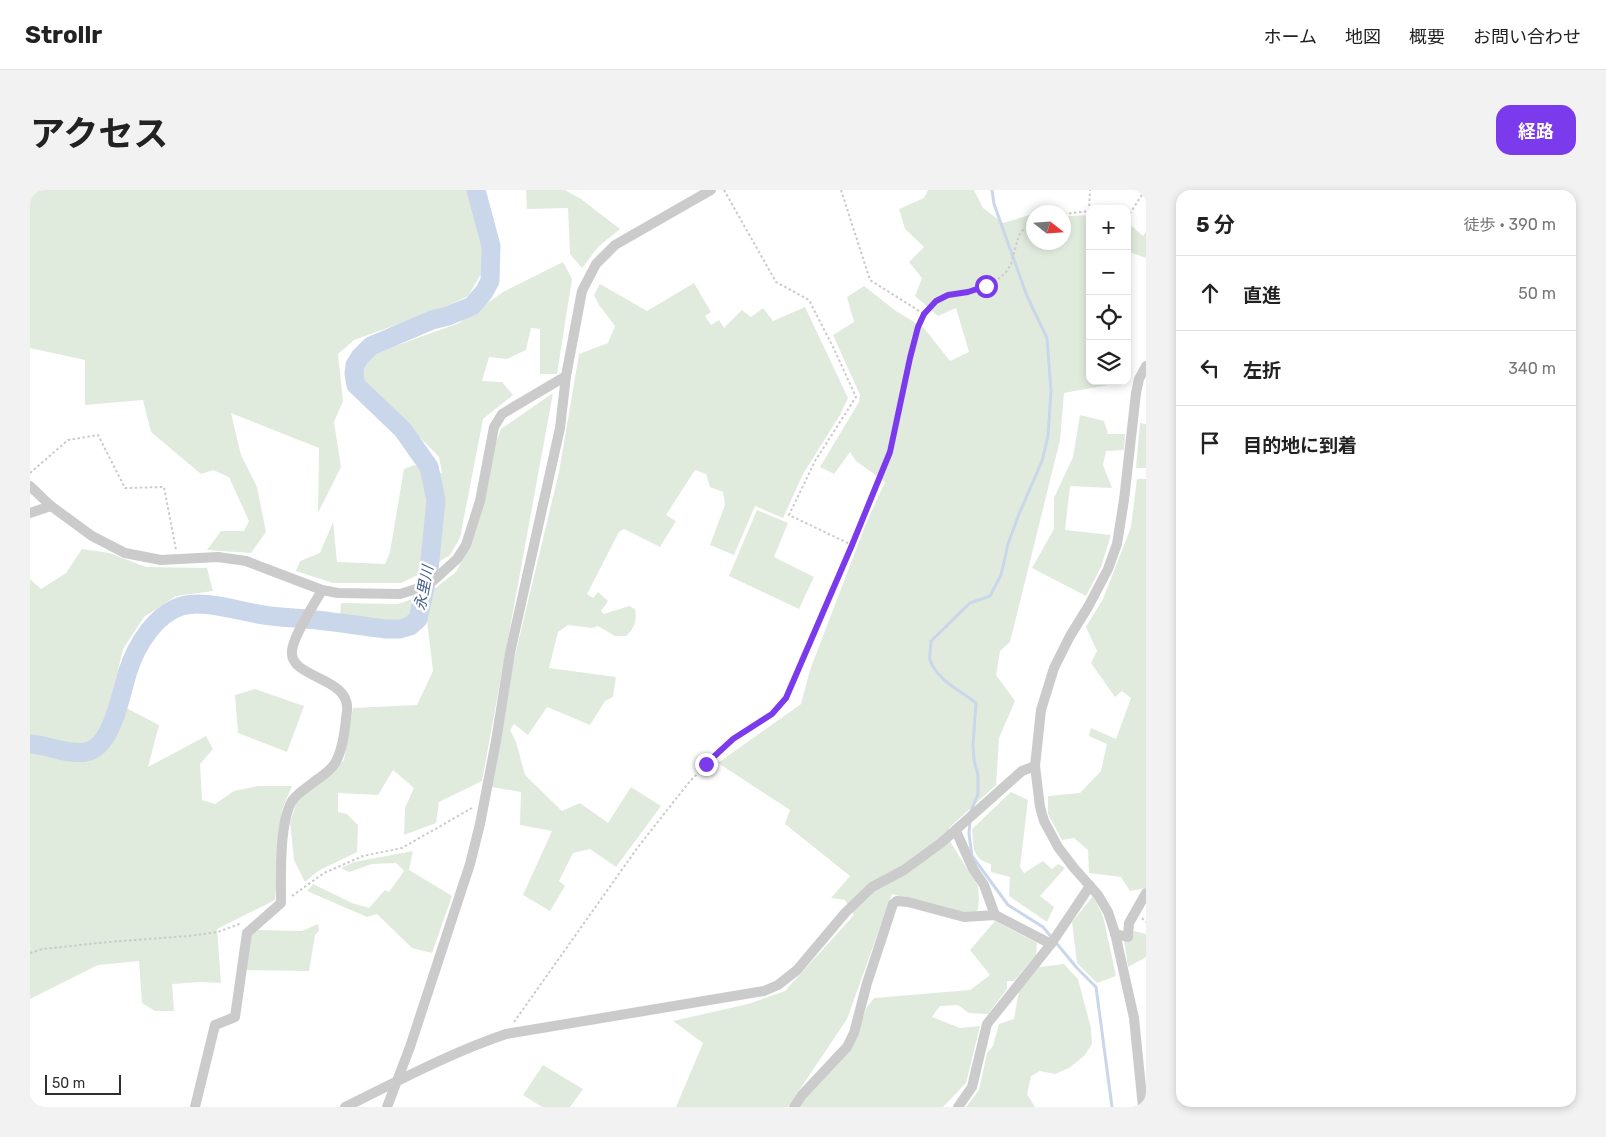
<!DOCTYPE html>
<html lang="ja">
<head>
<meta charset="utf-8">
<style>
  body { margin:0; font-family:Rubik,"Noto Sans JP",sans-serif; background:#f2f2f2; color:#222 }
  .controls { position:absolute; right:15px; top:15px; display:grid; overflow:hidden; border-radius:10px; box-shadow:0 2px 8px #0003 }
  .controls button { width:45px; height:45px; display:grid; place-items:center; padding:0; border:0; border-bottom:1px solid #e0e0e0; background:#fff; color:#222; font:25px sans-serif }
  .compass { position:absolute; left:996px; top:15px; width:45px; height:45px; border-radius:50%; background:#fff; box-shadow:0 2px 8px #0003; rotate:107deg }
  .scale { position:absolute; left:15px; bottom:12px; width:76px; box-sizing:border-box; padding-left:5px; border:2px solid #2e2e2e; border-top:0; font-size:14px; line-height:18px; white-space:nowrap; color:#2e2e2e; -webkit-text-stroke:4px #fff; paint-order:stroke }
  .stop { position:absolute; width:15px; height:15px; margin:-11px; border:4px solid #7c3aed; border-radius:50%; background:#fff }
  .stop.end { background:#7c3aed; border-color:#fff; box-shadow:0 1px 5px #0008 }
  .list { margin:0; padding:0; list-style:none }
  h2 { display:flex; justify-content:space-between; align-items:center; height:65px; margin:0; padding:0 20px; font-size:21px }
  h2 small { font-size:16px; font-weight:400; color:#767676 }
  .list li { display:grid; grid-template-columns:32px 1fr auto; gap:15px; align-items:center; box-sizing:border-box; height:75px; padding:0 20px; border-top:1px solid #e0e0e0 }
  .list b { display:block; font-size:19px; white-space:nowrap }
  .list em { font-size:16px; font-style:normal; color:#767676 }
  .icon { flex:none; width:28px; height:28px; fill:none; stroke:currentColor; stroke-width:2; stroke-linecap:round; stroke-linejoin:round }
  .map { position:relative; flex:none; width:1116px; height:917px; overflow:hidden; border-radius:15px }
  header { display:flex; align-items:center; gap:30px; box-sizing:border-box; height:70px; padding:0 25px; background:#fff; border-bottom:1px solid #e0e0e0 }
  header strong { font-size:24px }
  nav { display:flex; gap:28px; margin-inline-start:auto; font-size:18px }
  .intro { display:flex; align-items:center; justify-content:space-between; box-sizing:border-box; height:120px; padding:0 30px }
  h1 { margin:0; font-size:35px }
  .button { padding:12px 22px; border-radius:15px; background:#7c3aed; color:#fff; font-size:18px; font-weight:700 }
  main { display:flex; gap:30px; padding:0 30px }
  aside { flex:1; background:#fff; border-radius:15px; box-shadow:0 2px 8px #0003 }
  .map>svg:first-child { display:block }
  .green { fill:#e1ebdd }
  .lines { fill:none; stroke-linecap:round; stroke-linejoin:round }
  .stream { stroke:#cad6ea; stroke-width:3 }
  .river { stroke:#cad6ea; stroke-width:19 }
  .path { stroke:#cbcbcb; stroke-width:2; stroke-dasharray:2.5 2.5; stroke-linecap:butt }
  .minor { stroke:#cbcbcb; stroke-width:10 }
  .route { stroke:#7c3aed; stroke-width:6 }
  .labels { text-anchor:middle; stroke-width:5; stroke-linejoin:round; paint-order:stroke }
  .water-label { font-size:15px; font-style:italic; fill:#415c8c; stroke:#fff }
</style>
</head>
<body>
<header>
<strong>Strollr</strong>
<nav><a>ホーム</a><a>地図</a><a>概要</a><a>お問い合わせ</a></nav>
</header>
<div class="intro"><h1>アクセス</h1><a class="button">経路</a></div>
<main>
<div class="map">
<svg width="1116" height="917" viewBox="0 0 1116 917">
  <rect width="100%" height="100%" fill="#fff"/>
  <g class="green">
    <path d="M0 0H437L450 32 454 61 451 84 438 106 416 117 324 150 308 164 313 211 304 232 311 277 288 323 289 258 201 223 211 265 227 297 236 342 221 363 177 360 191 341H214L219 331 199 287 183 280 171 284 121 242 113 210 55 215V170L0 158Z"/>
    <path d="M496 0H535L551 9 590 39 568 57 552 78 540 64 538 18 497 19Z"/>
    <path d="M898 0H944L953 18 973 33 1003 24 1004 52H1034V29L1039 26 1060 25V191H1079L1078 195 1034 203 1030 250 980 452 970 461 966 485 985 511 969 548 966 595 919 638 921 653 948 696 949 709 948 720 937 726 862 704 817 829 758 917H646L673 853 643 831 718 814 755 801 824 725 815 710 801 708 820 686 755 634 760 620 688 573 771 514 780 480 837 331 855 292 826 271 820 262 804 284 790 277 829 212 830 205 803 145 824 132 817 107 834 96 866 121 894 138 920 171 939 162 926 118 908 126 885 106 892 88 879 72 894 57 875 39 869 19 894 8Z"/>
    <path d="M1097 32 1113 46 1116 42V68L1097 61Z"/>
    <path d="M533 72 542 89 527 184H510V139L501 138 496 160 477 169 459 167 452 191 472 192 483 205 453 229 430 348 420 365 386 386 371 393H303L266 381 270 371 290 363 303 332 307 372 355 374 360 362 374 279 384 275 412 283 409 267 342 198 331 189 333 176 349 162 429 133 473 102Z"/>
    <path d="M664 93 681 122 675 126 681 135 689 130 694 138 712 120 721 127 733 118 743 131 775 117 818 208 810 225 773 284 753 328 725 316 704 365 680 355 695 315 693 302 680 297 676 284 665 280 636 325 646 331 630 357 594 339 589 342 557 404 563 408 568 402 578 411 571 421 574 424 599 416 605 419C607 431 605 438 596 446H585L568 436 562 438 538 435 528 442 519 478 586 487 583 507 575 511 560 535 517 517 498 545 484 534 480 540 486 552 495 585 532 621 550 613 578 633 601 597 631 616 586 677 560 659 543 663 529 691 535 696 520 721 493 705 522 641 490 635 491 602 461 597 481 482 529 282 549 164 578 153 585 136 569 115 564 105 570 94 617 121Z"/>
    <path d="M523 203 452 591 409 612 406 633 374 645 375 618 384 598 363 580 348 605 308 603V622L317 624 328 635 327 662 288 681 275 692 264 670 260 632 267 611 314 570 323 518 387 515 403 481 397 431 383 427 373 432 310 427 311 413 368 414 399 403 426 382 443 349 465 255 471 239Z"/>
    <path d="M1050 225 1074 231 1078 244H1095L1094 260 1076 261 1073 275 1082 298 1040 296 1035 340 1081 345 1071 377 1056 406 1002 378 1024 339V308L1043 267Z"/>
    <path d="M1110 233 1116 234V278H1106Z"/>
    <path d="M1107 289H1116V698L1100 701 1091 687 1059 683 1058 660 1044 648 1032 650 1018 624V606L1050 603 1071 581 1077 554 1059 546 1061 538 1086 549 1101 508 1092 501 1085 507 1061 473 1067 461 1056 437 1073 409 1101 337Z"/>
    <path d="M727 320 758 333 744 367 784 387 769 419 699 386Z"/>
    <path d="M52 359 79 363 116 377 177 378 183 401 146 406 114 427 93 459 81 510 129 535 118 577 176 546 183 559 170 574 172 610 185 614 204 601 228 596H262L252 620 245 710 187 739 191 793 170 792 142 794 144 821H125L112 813 109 771 68 775 0 809V389L11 399 36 383Z"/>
    <path d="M225 499 274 516 257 562 208 543 205 505Z"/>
    <path d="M981 602 998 610 990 677 994 683 1013 671 1022 679 1028 674 1035 678 1010 706 1024 717 1017 732 979 706 980 687 961 682V674C941 669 944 656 942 639Z"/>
    <path d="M383 661 379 680 422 706 402 763 382 758 347 724 337 727 277 701 283 694 322 713 339 718 355 700 359 702 374 681 366 673 342 674 319 682 311 678 324 672Z"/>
    <path d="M1063 706 1073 726 1086 786 1067 793 1047 773 1042 732Z"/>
    <path d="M965 731 1007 753 1006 765 984 791H977V799L958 824 939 823 928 815 910 816 902 827 930 838 950 836 936 893 913 917H768L784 898 822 858 837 817 844 808 940 800 960 785 940 760Z"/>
    <path d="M288 734 289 741 285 745 279 781 215 780 221 746 228 740 272 741Z"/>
    <path d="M1104 741 1116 744V767L1098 777 1094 750 1101 751Z"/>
    <path d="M1034 774 1048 789 1061 838 1062 854 1054 866 1039 878 1025 884 1010 881 1001 886 997 904 1005 917H936L949 900 957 863 963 856 969 834 984 829 989 800 1009 777Z"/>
    <path d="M513 875 553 899 540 917H512L493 905Z"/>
  </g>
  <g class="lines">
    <g class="stream">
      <path d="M941 621 948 604V585L944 570 943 555 946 513C931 501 907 490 900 470 899 465 901 457 901 451L940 413 960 406 971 385 978 354 989 324 1012 271 1018 246 1021 201 1017 148 997 106 964 14 962 0"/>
      <path d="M940 630 939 644 942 666 978 715 1013 737 1047 778 1066 797 1082 917"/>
    </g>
    <path class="river" d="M0 554C19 555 36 565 56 562 83 557 91 502 98 481 106 456 125 424 152 416 173 409 211 422 234 425 244 427 254 427 264 428 294 430 325 435 355 439H370L380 436 388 429 399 380 406 310 399 277 373 240 326 195 324 184 325 175 330 167 341 156 402 130 418 126 442 116 454 102 460 91 461 56 446 0"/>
    <g class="path">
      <path d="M694 0 746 92 779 110 804 159 826 207 785 271 759 325 822 355"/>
      <path d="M811 0 840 90 894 124"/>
      <path d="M1059 21 1060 0"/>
      <path d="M1034 24 1060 21"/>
      <path d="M1097 28 1115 0"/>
      <path d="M0 283 38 250 68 245 95 298 134 297 146 360"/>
      <path d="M262 706 294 683 333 666 372 658 442 618"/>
      <path d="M1112 728 1116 732"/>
      <path d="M0 763 13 759 78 752 159 746 188 742 212 733"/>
      <path d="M484 832 608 657 660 591 703 549 742 524 756 509 822 355 860 262 880 168 888 137 894 124 906 111 918 105 939 102 956 96 971 87 977 81 981 74 989 45 993 40 1004 37"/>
    </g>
    <g class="minor">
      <path d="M0 296 21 316 62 346 95 363 131 370 188 367 216 371 292 400 308 403 370 404 386 399 404 390 427 369 436 355 450 311 464 237 472 224 536 186"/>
      <path d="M0 323 21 316"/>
      <path d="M926 641 943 679 954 695 965 725"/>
      <path d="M1085 744 1098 747 1099 733 1116 703"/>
      <path d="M165 917 185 835 205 827 217 743 251 713C251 687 249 633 262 611 267 603 278 597 285 591 291 587 298 582 303 576 313 563 315 538 317 521 321 486 259 489 262 461 263 446 284 415 292 400"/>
      <path d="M315 917C368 891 420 863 476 844L734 801 748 795 767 780 815 723 842 697 874 680 911 653 992 581 1005 576"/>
      <path d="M357 917 380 857 440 674 450 634 466 551 480 463 530 238 536 186 552 101 566 74 585 55 681 0"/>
      <path d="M764 917 772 905 817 857 824 843 837 793 863 714 867 711 878 712 934 727 965 725 1021 754"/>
      <path d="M928 917 942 897 957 834 1021 754 1060 696"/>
      <path d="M1113 917 1104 828 1085 743 1078 722 1068 705 1044 678 1028 657 1014 631 1010 617 1005 576 1011 520 1024 478 1040 446 1058 417 1078 379 1087 354 1094 310 1106 203 1109 189 1116 176"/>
    </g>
  </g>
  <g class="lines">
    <path class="route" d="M676 574 703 549 742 524 756 508 822 355 860 262 880 168 888 137 894 124 906 111 918 105 938 102 956 96"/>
  </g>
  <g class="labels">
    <g class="water-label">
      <text transform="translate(394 398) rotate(-79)" y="5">永里川</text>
    </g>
  </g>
</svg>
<div class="controls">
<button>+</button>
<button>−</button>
<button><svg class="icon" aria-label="locate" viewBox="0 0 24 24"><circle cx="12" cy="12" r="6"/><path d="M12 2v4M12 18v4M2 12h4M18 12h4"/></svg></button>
<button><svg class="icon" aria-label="layers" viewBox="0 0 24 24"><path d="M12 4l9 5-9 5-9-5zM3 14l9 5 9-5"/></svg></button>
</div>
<svg class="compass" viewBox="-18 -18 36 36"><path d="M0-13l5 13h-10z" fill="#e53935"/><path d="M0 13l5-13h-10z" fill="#767676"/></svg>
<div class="scale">50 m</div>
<div class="stop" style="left:956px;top:96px"></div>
<div class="stop end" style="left:676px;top:574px"></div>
</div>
<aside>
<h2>5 分<small>徒歩 · 390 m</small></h2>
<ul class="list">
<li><svg class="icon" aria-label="ahead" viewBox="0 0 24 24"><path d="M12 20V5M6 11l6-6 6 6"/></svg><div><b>直進</b></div><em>50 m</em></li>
<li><svg class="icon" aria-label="left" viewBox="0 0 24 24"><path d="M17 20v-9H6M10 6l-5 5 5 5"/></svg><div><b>左折</b></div><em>340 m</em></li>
<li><svg class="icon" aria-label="arrive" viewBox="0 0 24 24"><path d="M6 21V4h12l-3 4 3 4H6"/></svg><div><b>目的地に到着</b></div></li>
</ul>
</aside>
</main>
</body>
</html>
